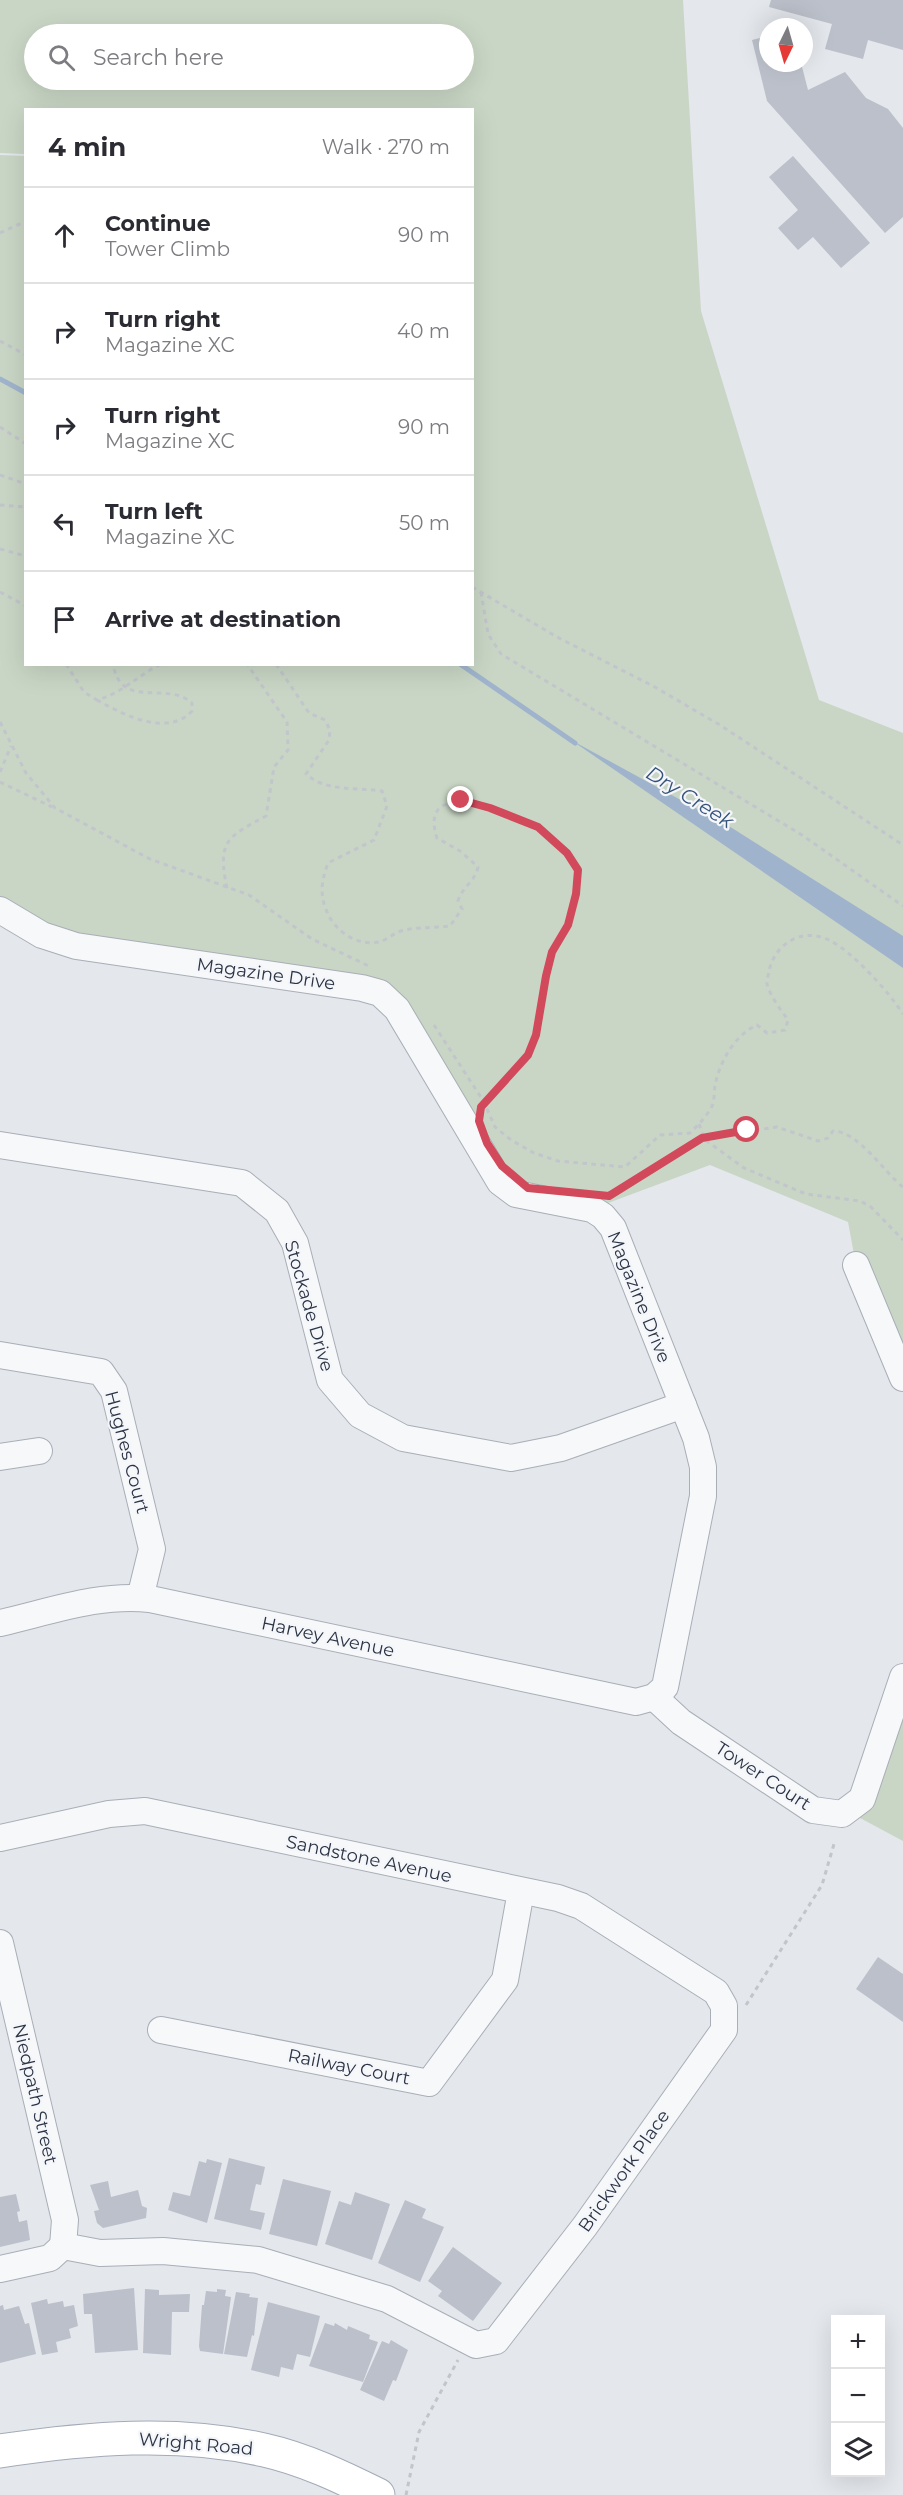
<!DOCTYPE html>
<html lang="en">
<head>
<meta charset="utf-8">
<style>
  body { margin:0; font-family:Montserrat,sans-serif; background:#f2f2f3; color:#2b2b33 }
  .controls { position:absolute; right:18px; bottom:18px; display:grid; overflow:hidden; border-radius:0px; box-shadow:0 6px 24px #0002 }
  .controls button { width:54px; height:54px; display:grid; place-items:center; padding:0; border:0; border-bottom:2px solid #e1e1e2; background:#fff; color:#2b2b33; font:30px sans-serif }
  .compass { position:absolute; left:759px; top:18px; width:54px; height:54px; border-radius:50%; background:#fff; box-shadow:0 6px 24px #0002; rotate:185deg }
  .stop { position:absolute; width:18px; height:18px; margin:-14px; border:4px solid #d1495b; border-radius:50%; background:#fff }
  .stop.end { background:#d1495b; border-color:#fff; box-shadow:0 2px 6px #0008 }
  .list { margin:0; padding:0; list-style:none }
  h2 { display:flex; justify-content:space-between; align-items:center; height:78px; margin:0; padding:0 24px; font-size:26px }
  h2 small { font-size:20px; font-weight:400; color:#7c7c81 }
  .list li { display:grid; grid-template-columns:39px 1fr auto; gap:18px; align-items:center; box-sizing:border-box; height:96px; padding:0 24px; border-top:2px solid #e1e1e2 }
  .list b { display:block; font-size:22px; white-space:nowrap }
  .list p { margin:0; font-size:20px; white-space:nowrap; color:#7c7c81 }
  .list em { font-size:20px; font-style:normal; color:#7c7c81 }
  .icon { flex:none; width:33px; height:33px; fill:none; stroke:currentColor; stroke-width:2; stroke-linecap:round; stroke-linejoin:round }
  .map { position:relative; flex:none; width:903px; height:2495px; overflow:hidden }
  .search { position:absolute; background:#fff; box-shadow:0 6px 24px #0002; left:24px; top:24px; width:450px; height:66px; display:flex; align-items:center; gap:15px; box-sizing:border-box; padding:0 21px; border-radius:33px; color:#7c7c81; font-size:22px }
  .panel { position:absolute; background:#fff; box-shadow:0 6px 24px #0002; left:24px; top:108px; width:450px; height:558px; border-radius:0px }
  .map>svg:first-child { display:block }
  .green { fill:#c9d6c5; fill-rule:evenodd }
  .water { fill:#9fb4cc }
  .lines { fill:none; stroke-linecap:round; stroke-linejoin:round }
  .stream { stroke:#9fb4cc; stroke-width:5 }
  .building { fill:#bbc0ca }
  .minor-casing { stroke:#a9aeb7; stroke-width:28 }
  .major-casing { stroke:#a3abb8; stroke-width:35 }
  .path { stroke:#c2c5cb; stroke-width:3; stroke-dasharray:4.5 4.5; stroke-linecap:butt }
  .minor { stroke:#f7f8fa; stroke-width:26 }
  .major { stroke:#fff; stroke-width:33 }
  .route { stroke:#d1495b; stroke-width:8 }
  .labels { text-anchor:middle; stroke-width:4.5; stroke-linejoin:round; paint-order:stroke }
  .street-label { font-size:18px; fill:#2b3445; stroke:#f4f6f9 }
  .water-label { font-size:20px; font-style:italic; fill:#34527a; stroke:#f4f6f9 }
</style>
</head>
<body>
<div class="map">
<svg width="903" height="2495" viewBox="0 0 903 2495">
  <rect width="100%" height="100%" fill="#e4e7ec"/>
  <g class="green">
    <path d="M0 0H683L701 311 819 700 903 733V1378L856 1265 848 1222 710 1165 592 1209 507 1188 387 999 58 942 0 910V155L25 156 26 664H472V110H26L25 154 0 153ZM34 34H464V80H34Z"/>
    <path d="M903 1664V1841L847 1811 886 1726Z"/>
  </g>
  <path class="water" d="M571 740 732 828 903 936V968Z"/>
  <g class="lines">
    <g class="stream">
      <path d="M0 379 26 393"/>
      <path d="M460 664 575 743"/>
    </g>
  </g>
  <g class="building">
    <path d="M771 0H903V50L868 40 863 59 825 49 832 24 769 7Z"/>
    <path d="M768 36V63H801L808 90 845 72 866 98 888 109 903 128V217L885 233 767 101 752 40Z"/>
    <path d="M793 156 870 243 841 268 813 237 798 250 778 228 798 210 769 177Z"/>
    <path d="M878 1957 903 1974V2022L856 1989Z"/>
    <path d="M229 2158 265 2167 261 2185 256 2184 250 2210 265 2213 261 2230 214 2219Z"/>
    <path d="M207 2159 222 2163 207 2223 168 2210 173 2192 190 2196 199 2161 206 2163Z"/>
    <path d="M283 2179 331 2191 317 2246 269 2234Z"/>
    <path d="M108 2181 111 2197 138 2190 142 2206 147 2208 146 2218 103 2228 97 2223 94 2211 99 2210 90 2185Z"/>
    <path d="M355 2192 390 2204 372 2260 325 2244 339 2201 351 2205Z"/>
    <path d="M16 2194 20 2211 17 2212 19 2222 27 2220 30 2240 0 2247V2197Z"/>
    <path d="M405 2200 426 2209 422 2218 444 2227 420 2282 378 2263Z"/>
    <path d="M453 2247 502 2283 473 2321 438 2296 442 2291 428 2281Z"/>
    <path d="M134 2288 138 2350 95 2353 92 2314H84L83 2294Z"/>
    <path d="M145 2289 159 2290V2295L190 2294 189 2312H172L171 2355 143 2353Z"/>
    <path d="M217 2289 226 2290 225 2296 231 2297 223 2354 200 2351 199 2346 202 2305H204L206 2291 217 2292Z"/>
    <path d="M236 2292 250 2294 249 2297 258 2298 254 2336 252 2335 247 2357 224 2354Z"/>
    <path d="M47 2299 48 2304 63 2301 64 2307 74 2305 78 2326 69 2329 71 2338 56 2342 58 2352 42 2355 31 2303Z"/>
    <path d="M268 2302 320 2316 310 2357 297 2354 293 2370 281 2367 279 2377 251 2370Z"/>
    <path d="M3 2305 4 2310 19 2306 25 2324 29 2323 36 2354 0 2363V2306Z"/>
    <path d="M325 2323 334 2326 335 2323 347 2330 348 2326 370 2335 369 2339 378 2342 363 2382 309 2366Z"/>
    <path d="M391 2340 408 2350 396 2381 393 2380 384 2401 360 2390 382 2341 389 2344Z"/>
  </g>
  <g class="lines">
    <defs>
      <g id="minor">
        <path d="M0 910 42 935 76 946 362 988 380 993 397 1009 500 1182 516 1194 592 1209 603 1216 613 1228 696 1438 703 1467V1496L665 1687 654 1697 636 1702 150 1599C100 1593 49 1612 0 1623"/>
        <path d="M0 1145 242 1183 277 1211 295 1243 330 1380 360 1415 403 1438 511 1458 561 1448 683 1405"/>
        <path d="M856 1265 903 1378"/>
        <path d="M0 1355 101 1372 114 1391 152 1549 140 1598"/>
        <path d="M0 1457 39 1451"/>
        <path d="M654 1697 681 1722 813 1810 842 1814 862 1799 903 1677"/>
        <path d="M0 1838 109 1814 145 1811 558 1898 581 1906 716 1992 724 2006V2030L585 2226 496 2341 476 2345 387 2299 258 2260 163 2251 100 2253 63 2246 50 2258 0 2269"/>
        <path d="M0 1943 65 2220 63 2246"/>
        <path d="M161 2030 429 2083 505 1980 521 1891"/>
      </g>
      <path id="major" d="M0 2451C87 2438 177 2430 264 2450 304 2459 342 2477 378 2495"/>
    </defs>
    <use href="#minor" class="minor-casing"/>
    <use href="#major" class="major-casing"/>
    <g class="path">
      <path d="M0 233 26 221"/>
      <path d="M0 341 26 355"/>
      <path d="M0 427 26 444"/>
      <path d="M0 475 26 484"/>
      <path d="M0 505 26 507"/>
      <path d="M0 549 26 556"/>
      <path d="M472 587 557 637 653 686 720 725 903 845"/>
      <path d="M0 592 26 606"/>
      <path d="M481 592 488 634 501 654 802 835 903 906"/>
      <path d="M66 664 84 692 97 700C121 694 138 675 161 664"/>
      <path d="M276 664 309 713 325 720 330 730 329 740 306 774C326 792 355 787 382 791L387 806 374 840 328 863C321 882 319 897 329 916 338 933 358 946 379 942 387 940 395 932 404 930 419 927 435 928 450 926L462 909 458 901C462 887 475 882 478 867L460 851 437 838C411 760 567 827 578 870 582 885 574 911 568 924 565 934 557 942 552 952 538 984 546 1023 529 1054 517 1075 490 1086 480 1108"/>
      <path d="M97 700C122 714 167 738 192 711V703C166 680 121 711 113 664"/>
      <path d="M0 722 26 773 55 808 150 859 249 895 312 939 371 967"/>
      <path d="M0 772 11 746"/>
      <path d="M0 782 52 807"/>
      <path d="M227 888C217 841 227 837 266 816L274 767 288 750 287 722 247 664"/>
      <path d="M434 1025 484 1102 495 1127 511 1140 534 1153 558 1161 625 1167 660 1135 690 1133C698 1125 706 1117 711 1108 715 1101 714 1092 715 1085 720 1061 735 1035 757 1025L767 1033 785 1030 788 1020C781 1010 770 996 767 984 766 981 769 974 769 971 775 943 803 927 829 940 852 951 889 992 903 1014"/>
      <path d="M699 1124 704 1139 744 1168 806 1194 860 1201 871 1207 903 1240"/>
      <path d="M610 1195 702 1138 777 1127 818 1141 828 1138 833 1131C858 1131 884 1172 903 1187"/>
      <path d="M746 2005 822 1885 834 1844"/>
      <path d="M406 2495 419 2432 458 2360"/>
    </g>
    <use href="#minor" class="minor"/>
    <use href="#major" class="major"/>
  </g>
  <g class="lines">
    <path class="route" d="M461 800 490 808 538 827 567 853 578 870 576 894 568 925 552 952 546 976 536 1035 528 1055 481 1107 479 1121 487 1143 502 1166 528 1188 609 1196 702 1138 747 1130"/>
  </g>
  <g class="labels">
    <g class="street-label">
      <text transform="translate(266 974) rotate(8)" y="6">Magazine Drive</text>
      <text transform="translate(639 1297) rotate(68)" y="6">Magazine Drive</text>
      <text transform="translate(309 1306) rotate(74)" y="6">Stockade Drive</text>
      <text transform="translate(127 1452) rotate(75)" y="6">Hughes Court</text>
      <text transform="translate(328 1637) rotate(12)" y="6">Harvey Avenue</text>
      <text transform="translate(763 1776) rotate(33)" y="6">Tower Court</text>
      <text transform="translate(369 1859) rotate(12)" y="6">Sandstone Avenue</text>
      <text transform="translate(349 2067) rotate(11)" y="6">Railway Court</text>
      <text transform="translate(35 2094) rotate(77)" y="6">Niedpath Street</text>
      <text transform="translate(624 2171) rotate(-55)" y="6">Brickwork Place</text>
      <text transform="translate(196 2444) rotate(5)" y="6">Wright Road</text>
    </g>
    <g class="water-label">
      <text transform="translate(690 797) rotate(32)" y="7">Dry Creek</text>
    </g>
  </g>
</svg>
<div class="controls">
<button>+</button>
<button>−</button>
<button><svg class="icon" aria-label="layers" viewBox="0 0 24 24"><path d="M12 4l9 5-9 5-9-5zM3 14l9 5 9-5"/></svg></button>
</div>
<svg class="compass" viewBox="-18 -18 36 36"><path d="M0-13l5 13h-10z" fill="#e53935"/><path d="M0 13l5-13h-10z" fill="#7c7c81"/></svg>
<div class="stop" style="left:747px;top:1130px"></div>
<div class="stop end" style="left:461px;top:800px"></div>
<div class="search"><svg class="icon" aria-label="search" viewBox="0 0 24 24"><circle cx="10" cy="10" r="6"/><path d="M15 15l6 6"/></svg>Search here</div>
<section class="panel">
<h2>4 min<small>Walk · 270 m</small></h2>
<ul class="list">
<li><svg class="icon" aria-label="ahead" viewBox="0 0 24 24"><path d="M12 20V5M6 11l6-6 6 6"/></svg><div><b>Continue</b><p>Tower Climb</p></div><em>90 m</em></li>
<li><svg class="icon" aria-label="right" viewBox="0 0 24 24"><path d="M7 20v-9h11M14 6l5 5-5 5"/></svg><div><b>Turn right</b><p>Magazine XC</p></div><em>40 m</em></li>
<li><svg class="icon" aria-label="right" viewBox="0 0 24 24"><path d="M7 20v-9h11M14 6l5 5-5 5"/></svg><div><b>Turn right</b><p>Magazine XC</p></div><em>90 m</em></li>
<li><svg class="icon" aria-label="left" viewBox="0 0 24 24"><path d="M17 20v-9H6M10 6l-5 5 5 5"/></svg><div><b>Turn left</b><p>Magazine XC</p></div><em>50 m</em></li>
<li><svg class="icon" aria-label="arrive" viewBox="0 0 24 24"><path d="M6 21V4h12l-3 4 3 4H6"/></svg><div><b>Arrive at destination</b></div></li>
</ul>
</section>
</div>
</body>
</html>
